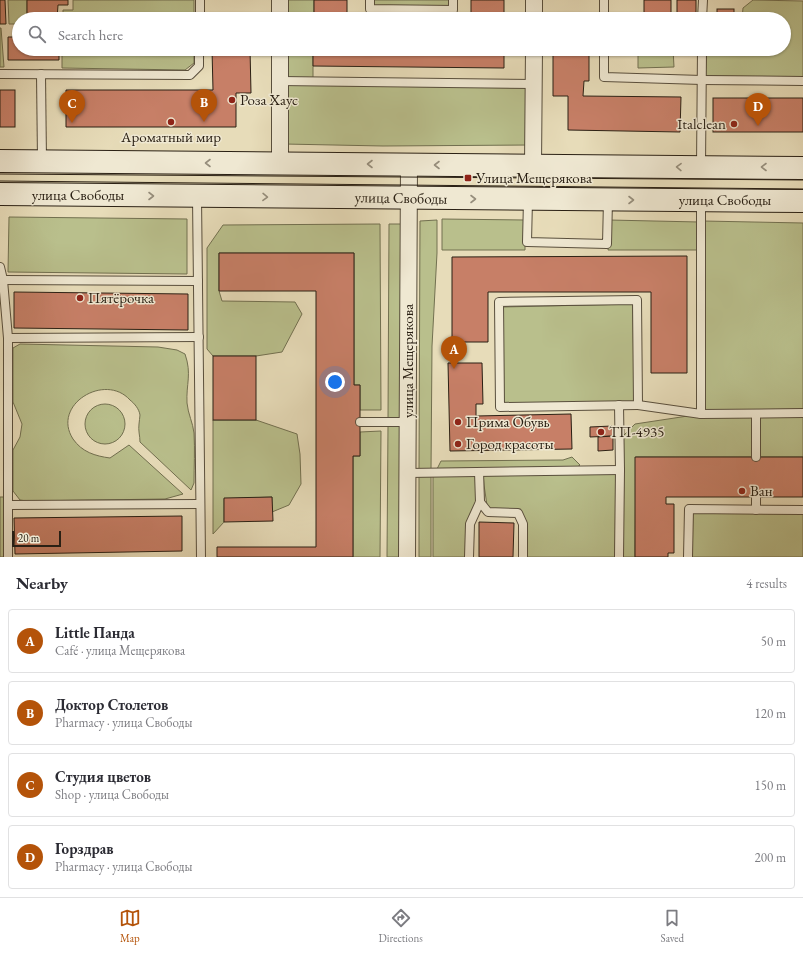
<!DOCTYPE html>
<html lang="en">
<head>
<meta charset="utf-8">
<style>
  body { margin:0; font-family:"EB Garamond",serif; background:#f7f7f7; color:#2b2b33 }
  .scale { position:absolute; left:12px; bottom:10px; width:49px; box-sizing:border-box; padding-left:4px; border:2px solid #2a2014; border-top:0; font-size:11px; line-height:14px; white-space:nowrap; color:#2a2014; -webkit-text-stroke:3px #efe8d2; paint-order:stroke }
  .you { position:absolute; left:335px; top:382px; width:14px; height:14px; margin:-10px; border:3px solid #fff; border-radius:50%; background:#1a73e8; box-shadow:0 0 0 6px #1a73e833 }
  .badge { display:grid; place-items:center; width:26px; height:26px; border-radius:50%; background:#b45309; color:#fff; font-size:13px; font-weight:700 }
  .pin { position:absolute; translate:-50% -33px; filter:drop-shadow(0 1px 2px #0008) }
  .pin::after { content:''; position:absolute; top:21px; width:14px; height:12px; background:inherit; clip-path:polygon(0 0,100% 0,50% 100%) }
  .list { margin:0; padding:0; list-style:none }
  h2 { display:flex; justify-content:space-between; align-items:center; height:52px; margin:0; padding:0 16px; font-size:17px }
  h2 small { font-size:13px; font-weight:400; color:#7c7c81 }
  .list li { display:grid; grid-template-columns:26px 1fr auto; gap:12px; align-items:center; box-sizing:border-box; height:64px; margin:0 8px 8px; padding:0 8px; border:1px solid #e1e1e2; border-radius:4px }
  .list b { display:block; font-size:15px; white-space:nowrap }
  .list p { margin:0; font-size:13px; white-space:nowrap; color:#7c7c81 }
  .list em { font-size:13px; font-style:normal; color:#7c7c81 }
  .icon { flex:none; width:22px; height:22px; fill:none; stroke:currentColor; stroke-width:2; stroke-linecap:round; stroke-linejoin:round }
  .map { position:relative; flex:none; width:803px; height:557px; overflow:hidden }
  .search { position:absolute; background:#fff; box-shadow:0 1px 3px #0004; left:12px; right:12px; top:12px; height:44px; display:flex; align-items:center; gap:10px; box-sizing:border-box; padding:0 14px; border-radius:22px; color:#7c7c81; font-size:15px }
  .sheet { height:340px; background:#fff }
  nav { display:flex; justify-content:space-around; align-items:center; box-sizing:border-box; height:56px; border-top:1px solid #e1e1e2; background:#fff; font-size:11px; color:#7c7c81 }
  nav a { display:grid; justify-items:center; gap:2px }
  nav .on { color:#b45309 }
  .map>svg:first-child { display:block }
  .green { fill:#b9bf8c; stroke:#727050 }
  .building { fill:#c77f67; stroke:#2a2014 }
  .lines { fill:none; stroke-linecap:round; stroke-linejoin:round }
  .lane-casing { stroke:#594f3d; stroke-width:10 }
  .street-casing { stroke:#594f3d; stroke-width:18 }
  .secondary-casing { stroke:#2a2014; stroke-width:24 }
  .lane { stroke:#efe8d2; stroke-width:8 }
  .street { stroke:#efe8d2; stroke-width:16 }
  .secondary { stroke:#efe8d2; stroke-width:22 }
  .tram { stroke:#2a2014; stroke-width:1 }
  .oneway { stroke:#968e7c }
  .poi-dot { fill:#8f2418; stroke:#efe8d2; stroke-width:1.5 }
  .labels { text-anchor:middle; stroke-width:3; stroke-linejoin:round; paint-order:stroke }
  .poi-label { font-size:15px; fill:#2a2014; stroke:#efe8d2; text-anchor:start }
  .street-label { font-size:15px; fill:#2a2014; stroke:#efe8d2 }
</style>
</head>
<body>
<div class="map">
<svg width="803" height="557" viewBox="0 0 803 557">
  <rect width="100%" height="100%" fill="#e7dcb9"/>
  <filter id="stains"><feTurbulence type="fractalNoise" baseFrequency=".005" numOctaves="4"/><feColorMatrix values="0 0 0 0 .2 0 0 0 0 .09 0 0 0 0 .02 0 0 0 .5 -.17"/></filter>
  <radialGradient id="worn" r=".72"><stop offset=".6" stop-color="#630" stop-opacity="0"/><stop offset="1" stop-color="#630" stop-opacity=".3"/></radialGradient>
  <g class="green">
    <path d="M8 0H27V19H19V24H9Z"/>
    <path d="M73 0H194V19H63V10H73Z"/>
    <rect x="283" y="0" width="31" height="19"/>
    <path d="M372 0H451V8L372 6Z"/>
    <path d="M753 0 803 1V77L705 76 707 49H784V19H742L743 8Z"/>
    <path d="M0 28H1L4 67H0Z"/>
    <path d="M62 49H194V63L185 70 62 68Z"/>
    <rect x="283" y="49" width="30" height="30"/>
    <path d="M638 49H673L674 67 638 68Z"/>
    <path d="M284 85 530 88V145L383 146 284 144Z"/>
    <path d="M9 217 187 219V274L8 272Z"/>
    <path d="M442 219 525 220V250H442Z"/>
    <path d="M437 220V253L432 346 431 471 419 470 420 221Z"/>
    <path d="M609 220 699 222V250H608Z"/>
    <path d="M703 221 803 223V457H636L635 557H523L518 513 488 512 484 485 483 472 620 470 624 435 635 424 701 414Z"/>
    <path d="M380 224 381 410H360V385H354V253H219V291L222 301 295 302 302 314 282 352 256 356H213L207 349V248L223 225Z"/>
    <path d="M389 224H406L405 419H388Z"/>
    <path d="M633 304 634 402 503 403V307Z"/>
    <path d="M20 344 158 347 177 350 185 354C192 374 186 384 187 403 188 414 193 423 194 433 195 450 194 467 194 483L191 490 140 442C140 436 138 430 139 424 139 421 140 418 140 415 139 409 135 404 130 400 105 372 51 405 73 439 82 452 95 456 110 458L129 445 183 494 165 499 27 501 20 500 13 491V450L20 437 22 424 13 402V348Z"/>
    <circle cx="105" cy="424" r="20"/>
    <path d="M213 420H256L297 434 300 454 301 484 289 505 272 512V497L224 499V522L213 534Z"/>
    <path d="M388 425H405V557H387Z"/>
    <path d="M381 431 380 557H353V456H360V432Z"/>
    <path d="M572 457 580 465 576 468 436 471 441 461 563 460Z"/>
    <path d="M479 472 480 502 470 524 469 557H433V473Z"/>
    <rect x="419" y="475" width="12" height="82"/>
    <path d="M0 497H5L4 557H0Z"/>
    <path d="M689 509 803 510V557H688Z"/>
  </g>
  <g class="building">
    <path d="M0 0H5L6 24H0Z"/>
    <path d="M27 0H68V5H58L57 19H27Z"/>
    <rect x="314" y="0" width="33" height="19"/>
    <rect x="471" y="0" width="33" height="19"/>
    <rect x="644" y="0" width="27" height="19"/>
    <rect x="677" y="0" width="19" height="19"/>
    <rect x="717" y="9" width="17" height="10"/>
    <path d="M8 37H19V49H59V60H8Z"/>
    <path d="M212 49H250L251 93H236V127H66V90H213Z"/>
    <path d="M313 49H504V68L313 66Z"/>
    <path d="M553 49H589V81H584L583 96 681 97 680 132 568 130V96H553Z"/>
    <rect x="0" y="90" width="15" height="37"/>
    <rect x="713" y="98" width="90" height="34"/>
    <path d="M219 253H354V385H360V456H353V557H217V547H316V291H219Z"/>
    <path d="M687 256V373H651V292H488V342H452V257Z"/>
    <path d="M14 292 188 294V330L14 328Z"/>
    <rect x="213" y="356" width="43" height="64"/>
    <path d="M448 363H482L483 404H476V416L571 414 572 449 450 451Z"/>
    <path d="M612 426 613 436 590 437V427Z"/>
    <path d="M613 436V450L598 451V437Z"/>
    <path d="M635 457H803V497H666V504H674V553H668V557H635Z"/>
    <path d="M272 497 273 521 224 522V498Z"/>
    <path d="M182 516V551L15 554 14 518Z"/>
    <path d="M479 522 514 523 513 557H479Z"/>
  </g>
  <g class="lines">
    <defs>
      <g id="lane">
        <path d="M200 0V19"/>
        <path d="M370 0V9L453 10V0"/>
        <path d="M604 0V19"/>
        <path d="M702 19 703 0"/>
        <path d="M604 49V77L702 80 803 81"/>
        <path d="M0 74 190 75 199 66V49"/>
        <path d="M41 74 42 161"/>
        <path d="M280 81 534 84"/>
        <path d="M701 166 702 49"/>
        <path d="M197 197 201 557"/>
        <path d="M528 200 527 242 607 244 608 200"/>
        <path d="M701 201V414"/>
        <path d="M0 267 3 280 8 338V557"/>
        <path d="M3 280 198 281"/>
        <path d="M637 300 638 405 500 407 499 302Z"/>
        <path d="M8 338 199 337"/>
        <path d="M619 405 620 470 619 557"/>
        <path d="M638 405 701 414 803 413"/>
        <path d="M360 422H408"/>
        <path d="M756 457V414"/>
        <path d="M408 473 620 470"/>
        <path d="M480 502 488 512 518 513 523 524V557"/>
        <path d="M8 505 200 504"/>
        <path d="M756 510V497"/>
        <path d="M469 557 470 524 480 502 479 472"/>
        <path d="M688 557 689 509 803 510"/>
      </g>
      <g id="street">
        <path d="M280 0V19"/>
        <path d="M534 19V0"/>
        <path d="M280 164V49"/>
        <path d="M533 165 534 49"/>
        <path d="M407 557 409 165"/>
      </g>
      <g id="secondary">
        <path d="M0 161 803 168"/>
        <path d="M0 194 803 201"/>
      </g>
    </defs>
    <use href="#lane" class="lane-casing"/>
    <use href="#street" class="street-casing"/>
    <use href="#secondary" class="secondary-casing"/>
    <use href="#lane" class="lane"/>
    <use href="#street" class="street"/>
    <use href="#secondary" class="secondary"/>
    <g class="tram">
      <path d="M0 174 803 180"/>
      <path d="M0 181 803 189"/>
    </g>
  </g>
  <defs><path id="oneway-chevron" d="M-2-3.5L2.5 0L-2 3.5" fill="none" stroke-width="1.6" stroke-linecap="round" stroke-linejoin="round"/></defs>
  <g class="oneway">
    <use href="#oneway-chevron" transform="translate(208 163) rotate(-180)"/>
    <use href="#oneway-chevron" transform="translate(370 164) rotate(-180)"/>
    <use href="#oneway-chevron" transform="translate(437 165) rotate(-180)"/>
    <use href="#oneway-chevron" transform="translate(679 167) rotate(-179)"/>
    <use href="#oneway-chevron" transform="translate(764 167) rotate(-180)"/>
    <use href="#oneway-chevron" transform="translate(151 196)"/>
    <use href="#oneway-chevron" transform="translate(265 197) rotate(1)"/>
    <use href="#oneway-chevron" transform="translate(473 199)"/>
    <use href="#oneway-chevron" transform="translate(631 200)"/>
  </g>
  <g class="poi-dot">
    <circle cx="232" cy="100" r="4"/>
    <circle cx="171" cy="122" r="4"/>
    <circle cx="734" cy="124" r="4"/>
    <rect x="464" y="174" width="8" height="8" rx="2"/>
    <circle cx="80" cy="298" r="4"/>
    <circle cx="458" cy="422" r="4"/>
    <circle cx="601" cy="432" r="4"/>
    <circle cx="458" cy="444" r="4"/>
    <circle cx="742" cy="491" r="4"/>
  </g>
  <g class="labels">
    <g class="poi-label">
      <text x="240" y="105">Роза Хаус</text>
      <text x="726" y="129" text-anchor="end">Italclean</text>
      <text x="171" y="142" text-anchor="middle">Ароматный мир</text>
      <text x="476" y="183">Улица Мещерякова</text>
      <text x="88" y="303">Пятёрочка</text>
      <text x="466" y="427">Прима Обувь</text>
      <text x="609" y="437">ТП-4935</text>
      <text x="466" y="449">Город красоты</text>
      <text x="750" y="496">Ван</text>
    </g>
    <g class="street-label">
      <text x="78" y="200">улица Свободы</text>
      <text transform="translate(401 198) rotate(1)" y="5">улица Свободы</text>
      <text x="725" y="205">улица Свободы</text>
      <text transform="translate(408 361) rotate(-90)" y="5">улица Мещерякова</text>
    </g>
  </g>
  <rect width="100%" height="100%" filter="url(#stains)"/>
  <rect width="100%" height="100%" fill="url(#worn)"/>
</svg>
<div class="scale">20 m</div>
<div class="you"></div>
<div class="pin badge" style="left:454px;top:369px">A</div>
<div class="pin badge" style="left:204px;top:122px">B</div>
<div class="pin badge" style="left:72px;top:123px">C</div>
<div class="pin badge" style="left:758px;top:126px">D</div>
<div class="search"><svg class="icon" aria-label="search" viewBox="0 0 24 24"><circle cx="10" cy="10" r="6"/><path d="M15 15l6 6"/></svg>Search here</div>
</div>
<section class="sheet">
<h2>Nearby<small>4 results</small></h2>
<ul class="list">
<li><span class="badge">A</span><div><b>Little Панда</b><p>Café · улица Мещерякова</p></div><em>50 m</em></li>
<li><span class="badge">B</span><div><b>Доктор Столетов</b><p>Pharmacy · улица Свободы</p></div><em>120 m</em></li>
<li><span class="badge">C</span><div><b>Студия цветов</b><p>Shop · улица Свободы</p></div><em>150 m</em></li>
<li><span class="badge">D</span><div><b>Горздрав</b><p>Pharmacy · улица Свободы</p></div><em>200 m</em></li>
</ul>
</section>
<nav>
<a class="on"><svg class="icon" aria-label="map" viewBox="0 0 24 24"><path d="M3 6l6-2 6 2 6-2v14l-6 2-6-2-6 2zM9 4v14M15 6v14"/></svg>Map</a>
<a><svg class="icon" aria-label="directions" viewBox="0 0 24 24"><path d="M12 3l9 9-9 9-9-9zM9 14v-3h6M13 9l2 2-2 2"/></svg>Directions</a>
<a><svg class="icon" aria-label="saved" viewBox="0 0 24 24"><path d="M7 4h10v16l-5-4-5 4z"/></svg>Saved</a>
</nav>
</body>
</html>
